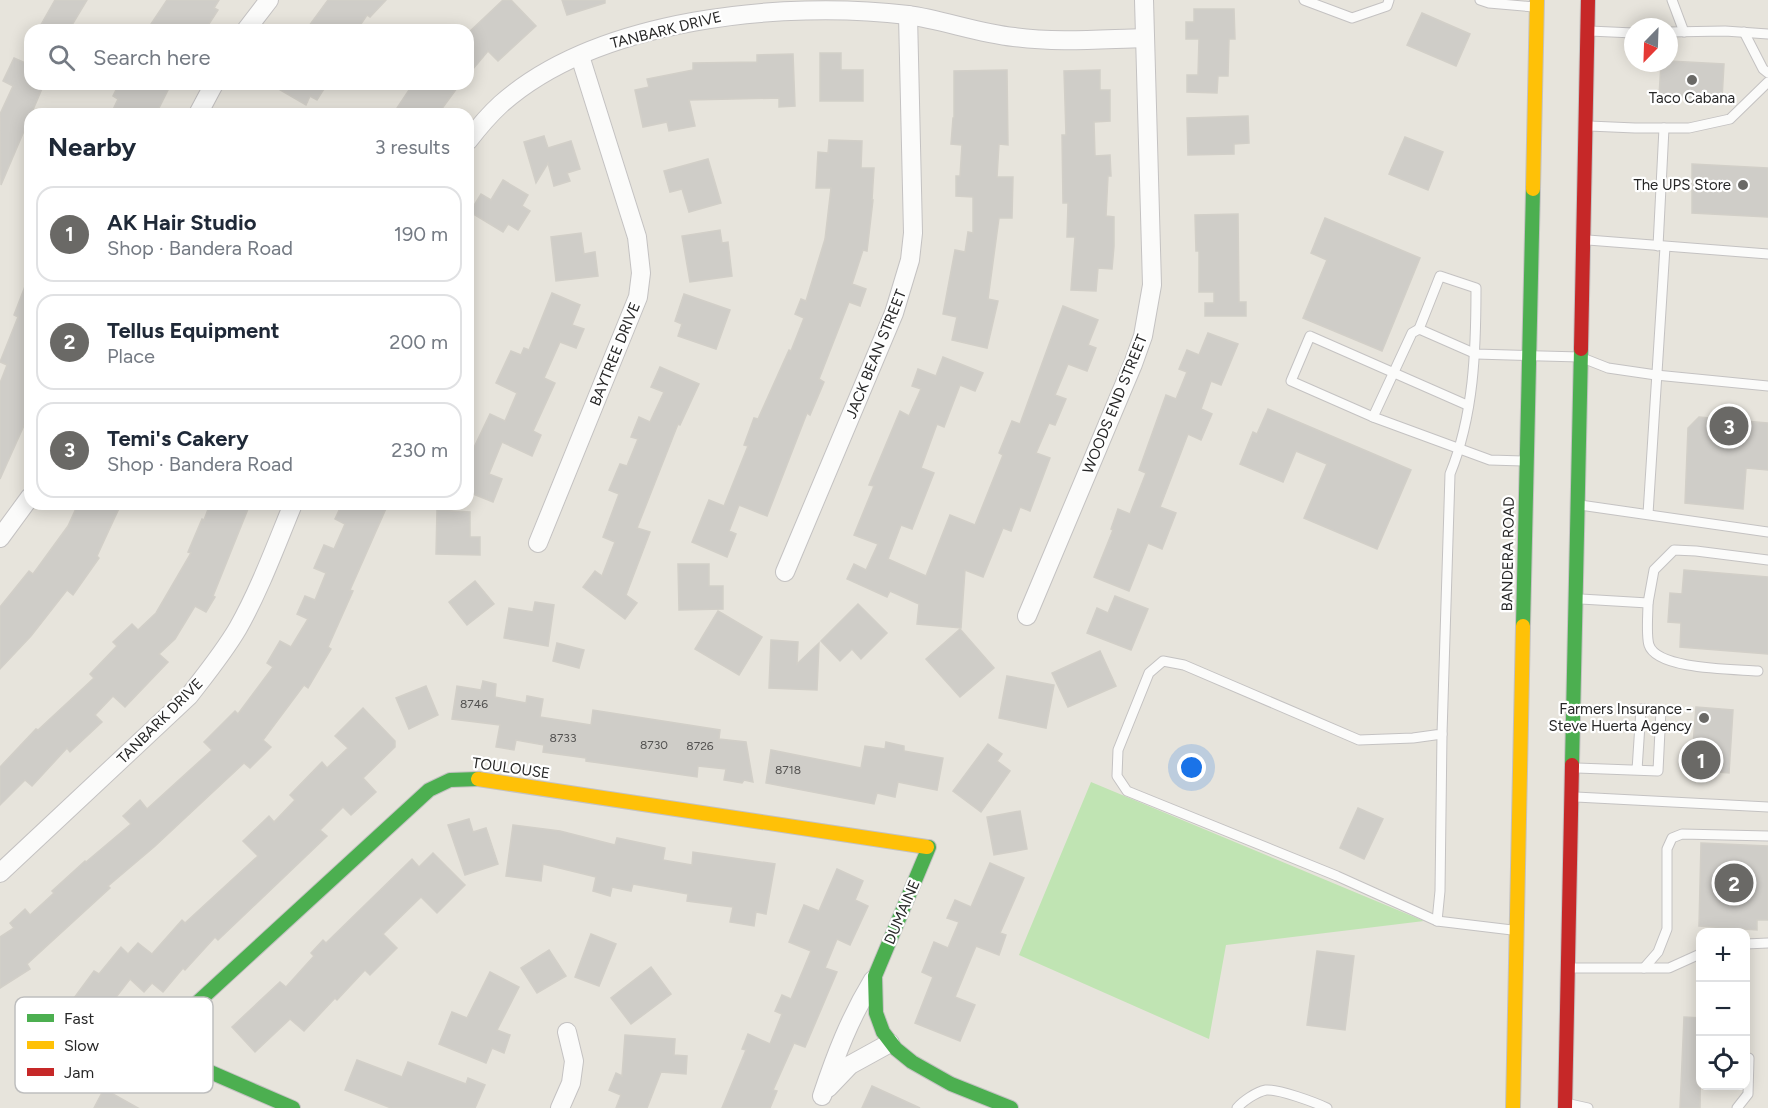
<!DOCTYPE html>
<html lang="en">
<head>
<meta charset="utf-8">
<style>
  body { margin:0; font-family:Figtree,sans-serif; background:#f6f6f7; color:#1f2937 }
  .controls { position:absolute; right:18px; bottom:18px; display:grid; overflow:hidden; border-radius:12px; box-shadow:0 3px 15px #0003 }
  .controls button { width:54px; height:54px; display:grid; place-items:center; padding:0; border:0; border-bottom:2px solid #e0e1e3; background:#fff; color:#1f2937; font:30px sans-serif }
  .compass { position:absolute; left:1624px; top:18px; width:54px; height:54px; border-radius:50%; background:#fff; box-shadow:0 3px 15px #0003; rotate:203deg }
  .you { position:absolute; left:1192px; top:768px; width:21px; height:21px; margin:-15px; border:4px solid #fff; border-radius:50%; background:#1a73e8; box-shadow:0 0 0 9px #1a73e833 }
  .badge { display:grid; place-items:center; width:39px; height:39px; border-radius:50%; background:#6a6966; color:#fff; font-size:20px; font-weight:700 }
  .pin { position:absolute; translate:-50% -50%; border:3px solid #fff; box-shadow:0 2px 6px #0006 }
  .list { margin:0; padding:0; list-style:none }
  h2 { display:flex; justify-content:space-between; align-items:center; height:78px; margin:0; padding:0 24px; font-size:26px }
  h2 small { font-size:20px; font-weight:400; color:#747a83 }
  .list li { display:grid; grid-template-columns:39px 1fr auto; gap:18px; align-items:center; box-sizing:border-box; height:96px; margin:0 12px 12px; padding:0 12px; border:2px solid #e0e1e3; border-radius:18px }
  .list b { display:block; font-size:22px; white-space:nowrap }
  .list p { margin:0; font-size:20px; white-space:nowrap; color:#747a83 }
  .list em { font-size:20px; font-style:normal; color:#747a83 }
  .icon { flex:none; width:33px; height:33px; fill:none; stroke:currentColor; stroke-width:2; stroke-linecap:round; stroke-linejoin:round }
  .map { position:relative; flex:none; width:1768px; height:1108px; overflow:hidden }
  .search { position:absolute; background:#fff; box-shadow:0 3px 15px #0003; left:24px; top:24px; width:450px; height:66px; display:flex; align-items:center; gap:15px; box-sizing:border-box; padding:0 21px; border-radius:18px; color:#747a83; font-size:22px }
  .panel { position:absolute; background:#fff; box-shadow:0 3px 15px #0003; left:24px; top:108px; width:450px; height:402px; border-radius:18px }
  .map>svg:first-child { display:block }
  .green { fill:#c0e4b3 }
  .building { fill:#cfcdc8; stroke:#d2cfc8; stroke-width:1.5 }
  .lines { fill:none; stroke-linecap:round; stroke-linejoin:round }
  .lane-casing { stroke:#c4c2c2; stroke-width:11 }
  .street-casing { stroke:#c4c2c2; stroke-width:20 }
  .fast-casing { stroke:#c4c2c2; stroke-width:16 }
  .slow-casing { stroke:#c4c2c2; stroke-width:16 }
  .jam-casing { stroke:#c4c2c2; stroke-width:16 }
  .lane { stroke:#fbfbfa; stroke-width:9 }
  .street { stroke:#fbfbfa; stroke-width:18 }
  .fast { stroke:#4caf50; stroke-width:14 }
  .slow { stroke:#ffc107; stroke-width:14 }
  .jam { stroke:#c62828; stroke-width:14 }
  .poi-dot { fill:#6a6966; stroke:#fff; stroke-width:2 }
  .labels { text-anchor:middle; stroke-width:4.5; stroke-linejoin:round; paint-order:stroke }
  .number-label { font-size:12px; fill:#525150 }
  .street-label { font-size:15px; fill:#272727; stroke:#fff }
  .poi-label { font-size:15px; fill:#272727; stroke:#fff; text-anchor:end }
  .key { fill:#fff; stroke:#bebebe; stroke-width:1.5 }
  .key-label { font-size:16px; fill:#272727 }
</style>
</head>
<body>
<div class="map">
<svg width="1768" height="1108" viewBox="0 0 1768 1108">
  <rect width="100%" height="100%" fill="#e7e4dc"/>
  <path class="green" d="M1091 782 1424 921 1226 945 1209 1039 1019 955Z"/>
  <g class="building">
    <path d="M55 0H87L69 30H38Z"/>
    <path d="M167 0H219L214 8 218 10 205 30H147Z"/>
    <path d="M328 0H386L370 17 367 15 357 30H306Z"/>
    <path d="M503 0H511L536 26 498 61 488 51 468 75V33Z"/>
    <path d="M562 0H605V3L567 15Z"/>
    <path d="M1194 9H1234L1235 39H1229L1228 76H1218L1217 93 1187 92V75H1198L1199 39H1186V22H1194Z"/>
    <path d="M1422 13 1470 34 1456 66 1407 45Z"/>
    <path d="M820 53H841V70H863V101H820Z"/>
    <path d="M793 54 795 106 779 107V98L689 100 695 126 669 131 667 122 643 127 635 90 649 87 647 79 693 70V63L757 62V55Z"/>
    <path d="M14 58 30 65V84H44L1 185 0 114 13 86 3 81Z"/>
    <path d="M1669 61 1724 64 1722 99 1659 96 1661 63Z"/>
    <path d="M1007 70 1008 145 999 144 997 177H1013L1012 218H999L988 299 998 301 987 348 952 340 957 317 943 314 955 250 965 252 968 232 973 233V197L956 196V176H960L962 145 951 144 953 118H954V71Z"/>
    <path d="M1100 70V90H1110V121L1094 122 1095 156 1110 155 1111 176H1108L1106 216 1114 217V246L1112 269 1098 268 1096 291 1071 290 1075 237H1067L1068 203H1063L1062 135H1066L1064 71Z"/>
    <path d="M119 84H171L156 114H111L118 99 113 96Z"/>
    <path d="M270 84H327L317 100 310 96 306 105Z"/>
    <path d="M413 84H460L438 114H393Z"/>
    <path d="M1248 116 1249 143 1234 144V154L1188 155 1187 118Z"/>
    <path d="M544 136 548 148 571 141 580 169 567 173 570 181 554 186 548 163 536 183 524 142Z"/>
    <path d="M1405 137 1443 152 1428 190 1389 174Z"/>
    <path d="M829 140 862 141 861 168H874L872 200H873L867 251 863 250 852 284 866 289 860 306 849 302 819 379 824 382 810 415 807 413 767 516 739 505 729 531 736 534 727 557 692 542 709 500 724 506 748 446 744 445 754 418 758 419 789 350 791 351 804 318 795 314 801 299 806 301 825 239 831 188H816L818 152 828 153Z"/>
    <path d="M708 159 721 203 689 212 682 189 670 192 664 171Z"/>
    <path d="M1692 164 1768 168V217L1692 213Z"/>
    <path d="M503 180 528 195 522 206 530 211 518 230 508 224 503 232 470 212 481 194 491 200Z"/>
    <path d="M1238 214 1239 302H1246V316H1205V303H1214V292H1199V251H1196L1195 215Z"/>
    <path d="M1325 218 1420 258 1382 351 1303 318 1327 260 1311 253Z"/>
    <path d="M720 230 722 243 728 242 732 276 690 282 682 236Z"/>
    <path d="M581 233 584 254 595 252 598 276 556 281 551 237Z"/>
    <path d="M29 276 30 412 0 479V383L7 365 0 362 18 317 14 315Z"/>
    <path d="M552 293 580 305 572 325 584 329 576 348 560 342 544 378 555 383 533 431 541 435 532 456 502 442 489 474 502 479 493 502 468 492V460L490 414 505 421 517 393 496 383 511 351 521 355 524 348 529 350Z"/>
    <path d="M684 294 730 310 716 349 678 336 682 324 675 321Z"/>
    <path d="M1063 306 1098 320 1088 345 1096 348 1087 371 1068 364 1055 395 1066 399 1055 425 1049 423 1036 453 1050 458 1030 511 1020 507 1011 531 1003 528 983 577 965 570 961 628 917 624 919 604 890 591 887 597 847 579 854 564 866 570 878 544 854 535 874 486 869 485 900 411 909 416 921 389 912 386 918 369 936 376 943 357 983 373 975 391 960 385 944 427 937 424 921 468 934 473 912 529 901 525 888 559 926 576 950 515 975 525 1003 455 999 453 1012 421 1020 424Z"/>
    <path d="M1208 333 1238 344 1221 385 1211 381 1201 409 1212 414 1201 440 1188 434 1160 507 1176 513 1162 549 1148 543 1129 591 1094 577 1113 530 1111 529 1118 509 1130 514 1146 473 1139 470 1166 395 1176 399 1187 372 1179 369 1187 350 1199 355Z"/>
    <path d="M660 367 699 384 680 425 678 424 637 528 650 532 626 595 637 603 625 619 583 587 595 571 602 576 615 542 603 537 619 494 609 490 620 464 627 466 638 439 631 437 639 417 650 422 664 392 651 387Z"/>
    <path d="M1268 409 1411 470 1377 549 1304 518 1327 464 1296 451 1283 482 1240 464 1253 432 1257 434Z"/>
    <path d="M1699 417 1768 423V470L1746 468 1743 509 1685 503 1688 428Z"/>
    <path d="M78 504H121L97 556 99 558 73 595 67 590 31 636 0 669V607L29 571 33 574 68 526Z"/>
    <path d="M210 504H250L213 596 215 597 206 612 195 606 175 639 159 654 168 662 125 707 113 696 95 715 102 722 70 752 67 748 32 786 25 780 0 805V767L36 729 38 730 94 678 90 674 117 646 113 642 132 624 138 630 156 613 191 553 188 552 202 519 204 520Z"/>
    <path d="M342 504H388L350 590 353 591 328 647 331 649 308 688 304 685 263 740 271 747 250 768 244 763 154 847 108 886 110 888 27 964 30 969 0 988V937L14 928 10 923 25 909 30 915 54 893 52 891 85 861 86 862 131 824 123 816 140 800 147 809 212 750 204 742 235 711 238 714 273 667 267 663 280 641 291 647 308 619 297 614 305 596 315 600 326 573 314 568 324 545 334 549 345 524 335 519Z"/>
    <path d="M437 510 470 512V537H480V555L436 554Z"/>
    <path d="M678 564H709V586H723V609L679 610Z"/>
    <path d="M1684 570 1768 577V654L1680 647 1681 623 1668 622 1670 593 1682 594Z"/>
    <path d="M475 581 494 604 467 625 449 602Z"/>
    <path d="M1115 596 1148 609 1131 650 1087 633 1097 608 1108 613Z"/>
    <path d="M535 602 554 605 548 646 504 638 509 608 533 612Z"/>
    <path d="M858 604 887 633 861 659 852 649 840 661 821 641Z"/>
    <path d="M718 611 762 637 739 675 695 649Z"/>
    <path d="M960 629 994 668 960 697 926 659Z"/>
    <path d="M771 640 798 642 797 664 819 643 817 690 769 688Z"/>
    <path d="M557 643 584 650 579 668 553 661Z"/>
    <path d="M1100 651 1116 686 1068 707 1052 673Z"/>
    <path d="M1007 676 1054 685 1046 728 999 718Z"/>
    <path d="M483 681 496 684 495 697 526 703 527 696 543 699 540 717 591 725 593 710 720 730 719 739 746 742 753 782 744 780 742 783 724 780 726 769 698 766 697 777 586 761V758L543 752 544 745 516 740 514 750 496 747 500 725 452 719 457 686 481 690Z"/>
    <path d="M426 686 438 715 409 729 396 698Z"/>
    <path d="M1696 707 1733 710 1729 773 1691 770Z"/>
    <path d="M363 708 395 741V747L363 778 376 792 351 815 343 807 320 830 327 836 218 940 215 937 185 970 183 968 163 992 152 983 144 992 130 979 97 1022 71 1002 94 971 99 974 121 947 128 954 138 943 152 954 182 920 185 923 258 856 243 841 269 816 274 822 295 800 290 795 322 762 327 768 348 748 335 736Z"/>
    <path d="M886 742 904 746V751L943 758 937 790 898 782 895 797 877 793 874 804 766 783 771 750 861 768 865 746 885 749Z"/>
    <path d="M988 744 1002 754 997 761 1010 771 981 812 953 791Z"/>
    <path d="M1358 808 1383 819 1364 859 1340 848Z"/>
    <path d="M1020 811 1027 849 994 855 987 817Z"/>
    <path d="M469 819 473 832 486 828 498 864 465 875 448 825Z"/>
    <path d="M513 825 560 831 615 845 617 838 665 848 663 860 692 865 693 852 775 864 766 914 756 912 754 926 730 922 733 907 687 901 688 894 633 884 631 891 612 887 610 896 593 891 596 877 543 864 541 881 506 876Z"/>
    <path d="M1701 843 1768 846V920H1757V930L1699 926Z"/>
    <path d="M433 853 465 885 437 913 421 897 383 934 397 948 370 975 365 970 337 1000 335 998 304 1031 290 1019 255 1052 232 1027 280 982 286 987 314 956 311 953 323 940 326 943 412 859 419 867Z"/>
    <path d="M990 863 1024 878 1000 933 1006 935 999 955 976 946 955 997 975 1005 960 1041 915 1023 933 977 922 972 934 942 948 948 959 922 947 918 955 900 971 907Z"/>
    <path d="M837 869 863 881 855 900 868 906 850 945 837 939 825 968 837 972 805 1047 794 1043 773 1090 777 1091 770 1108H722L746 1050 742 1049 748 1034 770 1044 782 1014 775 1011 782 995 791 999 811 951 789 942 804 905 819 911Z"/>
    <path d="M591 934 616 944 599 986 575 977Z"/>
    <path d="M549 950 566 976 537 993 521 968Z"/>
    <path d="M1317 951 1354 956 1345 1030 1307 1025Z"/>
    <path d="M651 967 671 994 631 1024 611 998Z"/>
    <path d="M490 972 519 987 497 1030 510 1035 504 1053 492 1048 486 1063 439 1044 452 1012 467 1018Z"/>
    <path d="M1684 1017 1701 1018 1700 1108H1680Z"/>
    <path d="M625 1035 675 1039 674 1055 687 1056 686 1074 661 1072 647 1108H616L621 1095 609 1090 616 1073 622 1076Z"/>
    <path d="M357 1060 402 1077 408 1062 466 1084 468 1078 485 1085 475 1108H391L345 1090Z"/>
    <path d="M872 1086 920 1108H862Z"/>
    <path d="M104 1089 138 1108H94Z"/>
  </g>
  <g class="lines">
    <defs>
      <g id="lane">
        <path d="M1304 0 1352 18 1387 6 1389 0"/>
        <path d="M1480 0 1489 3 1534 7"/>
        <path d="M1672 0 1684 32"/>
        <path d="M1590 31 1633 33"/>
        <path d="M1669 32 1725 31 1768 34"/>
        <path d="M1744 32 1763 69 1768 73"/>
        <path d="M1589 126 1635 128H1689L1730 119 1768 82"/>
        <path d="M1588 240 1768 254"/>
        <path d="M1658 246 1664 128"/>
        <path d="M1419 329 1440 276 1476 288C1476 350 1474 415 1450 474L1442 734 1413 738 1359 740 1184 665 1163 661 1149 673 1118 750 1117 776 1127 791 1337 876 1437 921 1512 930"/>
        <path d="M1373 417 1291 381 1310 336 1467 405"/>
        <path d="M1523 461 1490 460 1373 417 1412 333 1419 329 1476 354 1580 357 1608 368 1656 375 1768 386"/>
        <path d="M1580 505 1768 532"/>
        <path d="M1648 514 1665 247"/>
        <path d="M1581 599 1648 603C1648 614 1646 636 1649 645 1657 670 1736 669 1758 671"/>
        <path d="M1648 603 1654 570 1674 550 1696 551 1768 560"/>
        <path d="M1577 768 1658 771 1661 710 1641 709 1637 770"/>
        <path d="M1576 797 1768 807"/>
        <path d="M1437 921 1440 891 1442 734"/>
        <path d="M1746 944 1768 943"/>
        <path d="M1571 968H1669L1700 954"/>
        <path d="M1644 968 1658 952 1667 929V849L1672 838 1682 834 1768 836"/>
        <path d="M1570 1104 1588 1108"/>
        <path d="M1237 1108C1243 1101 1256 1092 1266 1090 1279 1089 1314 1102 1327 1108"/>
        <path d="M1737 1108 1748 1094 1749 1058"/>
      </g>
      <g id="street">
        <path d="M246 30 269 0"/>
        <path d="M198 114 214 84"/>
        <path d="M468 141C478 128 489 115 501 104 598 18 784 0 908 15 943 20 978 33 1014 37 1057 43 1102 39 1145 38"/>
        <path d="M0 538 30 497"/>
        <path d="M538 543 638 297 641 273 637 237 580 56"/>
        <path d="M785 572 894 313 910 260 913 233 908 15"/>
        <path d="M1027 616 1133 364 1143 336 1152 285 1144 0"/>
        <path d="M0 873 189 696C206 674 224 652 238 628 260 589 276 545 293 504"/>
        <path d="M828 1088 850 1065 890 1043"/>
        <path d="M822 1096C836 1054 850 1018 873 980"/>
        <path d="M560 1108 571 1083 574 1061 567 1032"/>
      </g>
      <g id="fast">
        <path d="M1523 626 1533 189"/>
        <path d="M1572 765 1581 349"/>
        <path d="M927 847H929L875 976 876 1013 883 1032 896 1049 912 1062 951 1084 1011 1108"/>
        <path d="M293 1108 155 1048 186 1013 429 790 450 780 478 779"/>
      </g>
      <g id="slow">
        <path d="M1533 189 1537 0"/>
        <path d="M478 779 927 847"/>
        <path d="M1513 1108 1523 626"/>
      </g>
      <g id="jam">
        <path d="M1581 349 1588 0"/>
        <path d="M1565 1108 1572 765"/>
      </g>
    </defs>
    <use href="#lane" class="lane-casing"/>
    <use href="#street" class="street-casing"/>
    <use href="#fast" class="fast-casing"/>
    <use href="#slow" class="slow-casing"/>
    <use href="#jam" class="jam-casing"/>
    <use href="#lane" class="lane"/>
    <use href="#street" class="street"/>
    <use href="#fast" class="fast"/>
    <use href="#slow" class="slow"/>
    <use href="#jam" class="jam"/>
  </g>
  <g class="poi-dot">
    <circle cx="1692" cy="80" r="6"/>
    <circle cx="1743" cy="185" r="6"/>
    <circle cx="1704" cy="718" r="6"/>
  </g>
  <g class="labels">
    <g class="number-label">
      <text x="474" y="708">8746</text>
      <text x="563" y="742">8733</text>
      <text x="654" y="749">8730</text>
      <text x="700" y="750">8726</text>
      <text x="788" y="774">8718</text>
    </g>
    <g class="street-label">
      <text transform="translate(666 30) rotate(-14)" y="5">TANBARK DRIVE</text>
      <text transform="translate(615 354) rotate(-68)" y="5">BAYTREE DRIVE</text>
      <text transform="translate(876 354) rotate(-68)" y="5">JACK BEAN STREET</text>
      <text transform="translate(1115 404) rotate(-68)" y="5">WOODS END STREET</text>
      <text transform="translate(1508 554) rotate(-89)" y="5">BANDERA ROAD</text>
      <text transform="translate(160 721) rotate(-45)" y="5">TANBARK DRIVE</text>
      <text transform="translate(511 768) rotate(8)" y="5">TOULOUSE</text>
      <text transform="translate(902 912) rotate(-67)" y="5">DUMAINE</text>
    </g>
    <g class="poi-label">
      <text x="1692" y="103" text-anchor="middle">Taco Cabana</text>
      <text x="1731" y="190">The UPS Store</text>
      <text x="1692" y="714">Farmers Insurance -<tspan x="1692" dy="17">Steve Huerta Agency</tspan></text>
    </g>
  </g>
  <rect x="15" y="997" width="198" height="96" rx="9" class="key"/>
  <rect x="27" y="1014" width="27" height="8" fill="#4caf50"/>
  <rect x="27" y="1041" width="27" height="8" fill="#ffc107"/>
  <rect x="27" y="1068" width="27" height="8" fill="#c62828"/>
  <g class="key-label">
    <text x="64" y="1024">Fast</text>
    <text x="64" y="1051">Slow</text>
    <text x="64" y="1078">Jam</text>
  </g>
</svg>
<div class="controls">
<button>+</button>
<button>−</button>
<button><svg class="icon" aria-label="locate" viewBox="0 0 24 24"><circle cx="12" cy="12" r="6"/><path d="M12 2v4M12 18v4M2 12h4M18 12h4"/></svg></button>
</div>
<svg class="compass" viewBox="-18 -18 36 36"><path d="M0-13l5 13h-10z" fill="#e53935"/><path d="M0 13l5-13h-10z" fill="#747a83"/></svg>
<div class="you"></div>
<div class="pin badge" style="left:1701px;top:760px">1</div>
<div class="pin badge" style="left:1734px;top:883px">2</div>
<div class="pin badge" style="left:1729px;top:426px">3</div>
<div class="search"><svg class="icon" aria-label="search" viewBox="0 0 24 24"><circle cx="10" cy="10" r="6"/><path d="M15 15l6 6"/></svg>Search here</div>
<section class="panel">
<h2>Nearby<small>3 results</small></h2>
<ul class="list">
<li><span class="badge">1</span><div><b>AK Hair Studio</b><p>Shop · Bandera Road</p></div><em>190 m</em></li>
<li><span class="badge">2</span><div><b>Tellus Equipment</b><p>Place</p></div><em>200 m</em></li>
<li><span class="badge">3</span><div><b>Temi's Cakery</b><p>Shop · Bandera Road</p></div><em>230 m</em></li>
</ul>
</section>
</div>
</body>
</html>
